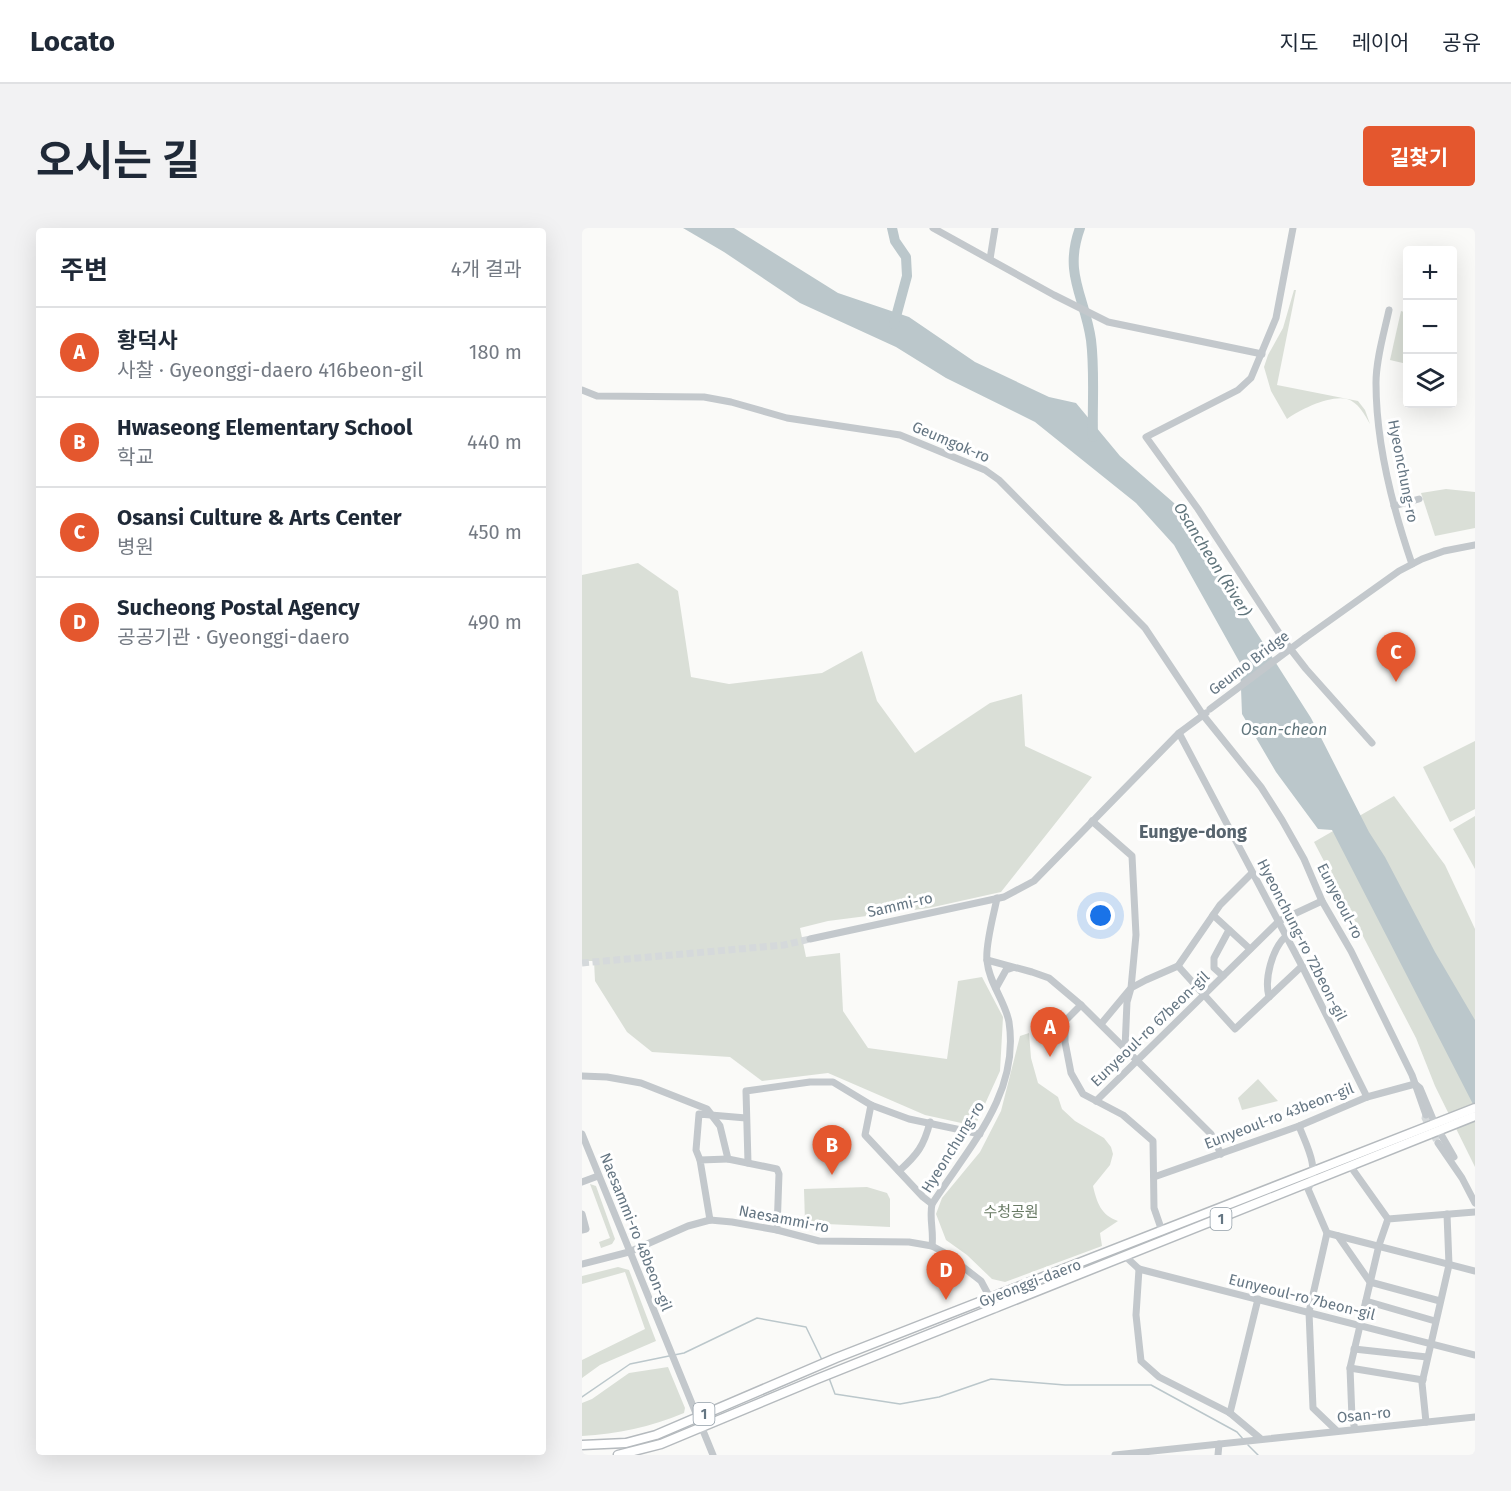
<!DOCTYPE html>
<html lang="ko">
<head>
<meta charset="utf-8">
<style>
  body { margin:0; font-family:"Fira Sans","Noto Sans KR",sans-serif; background:#f2f2f3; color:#1f2937 }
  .controls { position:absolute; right:18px; top:18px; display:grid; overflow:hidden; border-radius:6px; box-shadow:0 6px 24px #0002 }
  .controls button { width:54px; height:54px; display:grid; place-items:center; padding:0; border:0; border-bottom:2px solid #e0e1e3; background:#fff; color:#1f2937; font:30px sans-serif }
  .you { position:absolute; left:519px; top:688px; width:21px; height:21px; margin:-15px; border:4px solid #fff; border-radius:50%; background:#1a73e8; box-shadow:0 0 0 9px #1a73e833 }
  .badge { display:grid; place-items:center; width:39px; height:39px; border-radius:50%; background:#e4572e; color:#fff; font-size:20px; font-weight:700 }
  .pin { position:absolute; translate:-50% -50px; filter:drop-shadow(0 2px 3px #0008) }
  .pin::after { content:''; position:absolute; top:32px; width:21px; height:18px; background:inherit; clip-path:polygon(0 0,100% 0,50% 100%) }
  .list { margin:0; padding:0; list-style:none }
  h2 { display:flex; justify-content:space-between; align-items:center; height:78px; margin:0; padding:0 24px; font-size:26px }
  h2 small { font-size:20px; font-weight:400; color:#747a83 }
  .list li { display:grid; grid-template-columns:39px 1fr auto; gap:18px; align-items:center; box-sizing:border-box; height:90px; padding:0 24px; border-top:2px solid #e0e1e3 }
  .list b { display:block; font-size:22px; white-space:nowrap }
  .list p { margin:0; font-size:20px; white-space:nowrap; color:#747a83 }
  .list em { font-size:20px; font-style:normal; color:#747a83 }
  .icon { flex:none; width:33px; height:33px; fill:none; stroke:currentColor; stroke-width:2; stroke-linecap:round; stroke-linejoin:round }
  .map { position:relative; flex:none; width:893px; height:1227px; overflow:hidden; border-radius:6px }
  header { display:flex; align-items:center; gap:36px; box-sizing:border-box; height:84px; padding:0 30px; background:#fff; border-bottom:2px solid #e0e1e3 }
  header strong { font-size:28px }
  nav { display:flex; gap:33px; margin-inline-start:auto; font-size:21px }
  .intro { display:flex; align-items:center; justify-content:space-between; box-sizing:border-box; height:144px; padding:0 36px }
  h1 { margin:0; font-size:42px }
  .button { padding:15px 27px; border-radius:6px; background:#e4572e; color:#fff; font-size:21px; font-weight:700 }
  main { display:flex; gap:36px; padding:0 36px }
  aside { flex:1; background:#fff; border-radius:6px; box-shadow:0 6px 24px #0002 }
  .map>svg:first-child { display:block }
  .green { fill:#dadfd7 }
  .water { fill:#bbc7cb }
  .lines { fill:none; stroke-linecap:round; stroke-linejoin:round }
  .stream { stroke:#bbc7cb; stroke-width:1.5 }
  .river { stroke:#bbc7cb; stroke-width:10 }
  .minor-tunnel { stroke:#d5d9db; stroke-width:7; stroke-dasharray:7 3.5; stroke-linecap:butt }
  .major-casing { stroke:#b5babe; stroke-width:11 }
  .minor { stroke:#c3c8cc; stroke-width:7 }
  .major { stroke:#fff; stroke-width:8 }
  .minor-bridge { stroke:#c3c8cc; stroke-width:7 }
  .labels { text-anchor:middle; stroke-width:6; stroke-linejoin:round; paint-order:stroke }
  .shield { fill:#fff; stroke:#939fa8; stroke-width:1.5 }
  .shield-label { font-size:14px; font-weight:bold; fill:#657683 }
  .street-label { font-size:15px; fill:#657683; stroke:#fff }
  .park-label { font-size:15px; fill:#687a64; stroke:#fff }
  .water-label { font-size:16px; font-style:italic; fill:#60757c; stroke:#fff }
  .quarter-label { font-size:18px; font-weight:bold; fill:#57646e; stroke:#fff }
</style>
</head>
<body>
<header>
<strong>Locato</strong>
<nav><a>지도</a><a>레이어</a><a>공유</a></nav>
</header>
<div class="intro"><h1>오시는 길</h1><a class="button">길찾기</a></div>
<main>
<aside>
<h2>주변<small>4개 결과</small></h2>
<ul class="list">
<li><span class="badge">A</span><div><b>황덕사</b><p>사찰 · Gyeonggi-daero 416beon-gil</p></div><em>180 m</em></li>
<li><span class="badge">B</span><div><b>Hwaseong Elementary School</b><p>학교</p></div><em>440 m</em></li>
<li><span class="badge">C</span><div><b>Osansi Culture &amp; Arts Center</b><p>병원</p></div><em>450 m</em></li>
<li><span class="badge">D</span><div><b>Sucheong Postal Agency</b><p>공공기관 · Gyeonggi-daero</p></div><em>490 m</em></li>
</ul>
</aside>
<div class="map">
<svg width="893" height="1227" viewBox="0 0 893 1227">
  <rect width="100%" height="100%" fill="#fafaf8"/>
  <g class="green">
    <path d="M712 62H714L695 157 776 173 783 182 788 196C783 187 776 174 765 171 748 167 719 181 705 191L689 163 682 139 686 127 701 100Z"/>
    <path d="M819 83 825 85V136L808 132Z"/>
    <path d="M864 261 893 264V300L853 308 839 265Z"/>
    <path d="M56 335 96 363 109 449 147 456 240 445 280 423 295 473 333 525 408 475 440 466 443 518 510 549 419 664 347 680 246 693 218 700 224 729 258 725 261 783 286 820 365 831 376 753 400 749 421 789 418 843 393 898 343 887 246 845 180 853 148 829 70 824 45 804 13 753 12 733H0V347Z"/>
    <path d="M893 513V581L868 594 841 539Z"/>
    <path d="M812 568 863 637 893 701V939L853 858 834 810 732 614Z"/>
    <path d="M893 588V641L871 601Z"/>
    <path d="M447 805 449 830 456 855 476 869 480 881 493 893 522 910 529 919 531 926 528 937 511 958C515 975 519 987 536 993L518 1005 520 1018 423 1054 410 1051 385 1027 364 1012 354 986 360 970 398 924 419 883 438 808Z"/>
    <path d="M676 851 696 873 660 882 656 870Z"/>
    <path d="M8 956 14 958 33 1011 30 1016 19 1020 17 1014 28 1010Z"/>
    <path d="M285 959 305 965 308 971V999L223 995 222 961Z"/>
    <path d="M36 1039 47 1042 74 1113 18 1137 0 1150V1132L63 1101 43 1044 0 1056V1048Z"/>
    <path d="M86 1139 103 1180 102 1185C68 1199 36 1206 0 1208V1175L10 1171 47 1145Z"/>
  </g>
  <path class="water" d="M101 0H152L256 65 327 89 393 134 467 169 494 175 538 228 592 275 729 490 787 604 803 629 853 724 893 792V880L750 602 736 601 694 544 660 486 658 435 592 317 554 275 453 194 364 150 314 119 218 75 142 24Z"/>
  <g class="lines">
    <g class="stream">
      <path d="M92 1127 102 1125 175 1090 224 1099 240 1132"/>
      <path d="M247 1150 253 1166 318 1176 357 1169 409 1151 483 1157H569L655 1204 661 1211"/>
      <path d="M0 1169 48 1136 87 1128"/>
      <path d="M666 1217 676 1227"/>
    </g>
    <g class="river">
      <path d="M310 0 313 13 324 29 325 48 312 96"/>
      <path d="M498 0C481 46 503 69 509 112 513 144 510 177 511 209"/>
    </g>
    <g class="minor-tunnel">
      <path d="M0 735 202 717 228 711"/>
      <path d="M844 887 843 890 856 915"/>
    </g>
    <defs>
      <g id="major">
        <path d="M0 1217 44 1215 74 1207 254 1130 893 880"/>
        <path d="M36 1227 79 1216 235 1151 893 888"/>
      </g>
    </defs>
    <use href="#major" class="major-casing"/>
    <g class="minor">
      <path d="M351 0 472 67 526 94 680 126"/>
      <path d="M711 0 694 90 669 150 656 162 564 209 616 281 703 414 724 441 790 515"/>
      <path d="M408 31 413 0"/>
      <path d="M807 82C802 105 794 131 794 155 794 216 810 278 830 336"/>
      <path d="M0 162 15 168 122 169 149 174 205 190 318 207 403 242 417 252 563 400 621 487 679 559 700 592 722 631 740 673 769 723 830 847 844 887"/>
      <path d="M812 278 837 271"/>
      <path d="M723 410 817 343 840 331 862 323 893 317"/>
      <path d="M597 505 720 738 785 869"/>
      <path d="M510 593 550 628 554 707 549 760 519 796"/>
      <path d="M631 687 668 721"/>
      <path d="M228 711 422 669 452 653 597 505 624 485"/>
      <path d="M405 732 450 744 467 750 499 777"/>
      <path d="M596 738 653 801 720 738"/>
      <path d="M641 748 632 740V730L647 702"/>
      <path d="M414 760 424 742 430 740"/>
      <path d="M687 769C682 751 690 721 704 708"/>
      <path d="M543 820 545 774 549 760 564 752 596 738 638 677 670 645"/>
      <path d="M0 848 25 849 59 855 125 881 138 898 146 931 195 941 197 946 195 1002"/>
      <path d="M514 873 697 693 740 673"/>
      <path d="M289 877 283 907 341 969 350 976"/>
      <path d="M717 898C725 919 738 940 726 961L745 1005 727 1084 731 1180 755 1203"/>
      <path d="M857 903 872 929"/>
      <path d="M0 906 131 1227"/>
      <path d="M856 915 880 950 893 975"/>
      <path d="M118 932 114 922 117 886 164 890"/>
      <path d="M166 935 164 863 228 854H251L289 877 327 891 398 906"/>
      <path d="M769 939 806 991"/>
      <path d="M317 943C335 927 342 918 348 894"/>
      <path d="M572 949 717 898 785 869 833 856 838 860 853 896"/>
      <path d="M0 954 16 948"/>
      <path d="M0 986 4 1001 0 1002"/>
      <path d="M128 992 118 932 146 931"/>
      <path d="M580 1003 572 980 571 913 541 887 501 866 489 845 483 814V793L499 777 629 906 639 926"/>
      <path d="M745 1005 893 1043"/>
      <path d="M756 1008 788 1054 858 1073"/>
      <path d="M350 1018C352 1003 347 990 350 976 386 920 438 866 427 794 423 773 407 755 405 733 403 717 412 686 415 670"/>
      <path d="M544 1029 557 1041 893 1127"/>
      <path d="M0 1036 47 1024 106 998 128 992 150 994 195 1002 237 1013 327 1014 350 1018 363 1025 399 1053 414 1081"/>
      <path d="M557 1041 554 1087 559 1133 577 1149 648 1185 679 1211"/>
      <path d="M784 1073 853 1093"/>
      <path d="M772 1121 845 1129"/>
      <path d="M768 1140 841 1152"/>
      <path d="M648 1185 676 1071"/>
      <path d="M844 1194 840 1155 867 1037 865 986"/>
      <path d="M773 1201 770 1190 768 1140 797 1017 806 991 893 984"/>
      <path d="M533 1227 893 1189"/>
      <path d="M636 1227 637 1216"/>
    </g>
    <use href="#major" class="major"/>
    <path class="minor-bridge" d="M628 481 723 410"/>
  </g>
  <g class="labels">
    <g class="shield">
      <rect x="628.5" y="980" width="21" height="22" rx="4.5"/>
      <rect x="111.5" y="1175" width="21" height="22" rx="4.5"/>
    </g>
    <g class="shield-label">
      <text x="639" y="996">1</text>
      <text x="122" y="1191">1</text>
    </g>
    <g class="street-label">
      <text transform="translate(369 214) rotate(23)" y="5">Geumgok-ro</text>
      <text transform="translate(821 243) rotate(79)" y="5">Hyeonchung-ro</text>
      <text transform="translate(667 435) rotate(-37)" y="5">Geumo Bridge</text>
      <text transform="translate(758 673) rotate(63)" y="5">Eunyeoul-ro</text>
      <text transform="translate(318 677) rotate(-13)" y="5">Sammi-ro</text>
      <text transform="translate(720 712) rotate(63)" y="5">Hyeonchung-ro 72beon-gil</text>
      <text transform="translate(568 801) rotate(-44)" y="5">Eunyeoul-ro 67beon-gil</text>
      <text transform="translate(697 888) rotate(-21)" y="5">Eunyeoul-ro 43beon-gil</text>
      <text transform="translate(371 919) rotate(-58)" y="5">Hyeonchung-ro</text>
      <text transform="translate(202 991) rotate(11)" y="5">Naesammi-ro</text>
      <text transform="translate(54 1004) rotate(68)" y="5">Naesammi-ro 48beon-gil</text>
      <text transform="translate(448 1055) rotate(-21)" y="5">Gyeonggi-daero</text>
      <text transform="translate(720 1069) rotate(14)" y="5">Eunyeoul-ro 7beon-gil</text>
      <text transform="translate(782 1187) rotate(-6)" y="5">Osan-ro</text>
    </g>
    <g class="park-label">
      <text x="429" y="989">수청공원</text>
    </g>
    <g class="water-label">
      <text transform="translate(631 331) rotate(58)" y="6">Osancheon (River)</text>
      <text x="702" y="507">Osan-cheon</text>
    </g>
    <g class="quarter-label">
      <text x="611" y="610">Eungye-dong</text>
    </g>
  </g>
</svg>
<div class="controls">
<button>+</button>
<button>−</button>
<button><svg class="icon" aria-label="layers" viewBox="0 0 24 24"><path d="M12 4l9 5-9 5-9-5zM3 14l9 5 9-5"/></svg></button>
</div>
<div class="you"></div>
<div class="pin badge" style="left:468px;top:829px">A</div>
<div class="pin badge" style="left:250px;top:947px">B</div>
<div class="pin badge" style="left:814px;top:454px">C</div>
<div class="pin badge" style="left:364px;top:1072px">D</div>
</div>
</main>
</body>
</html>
